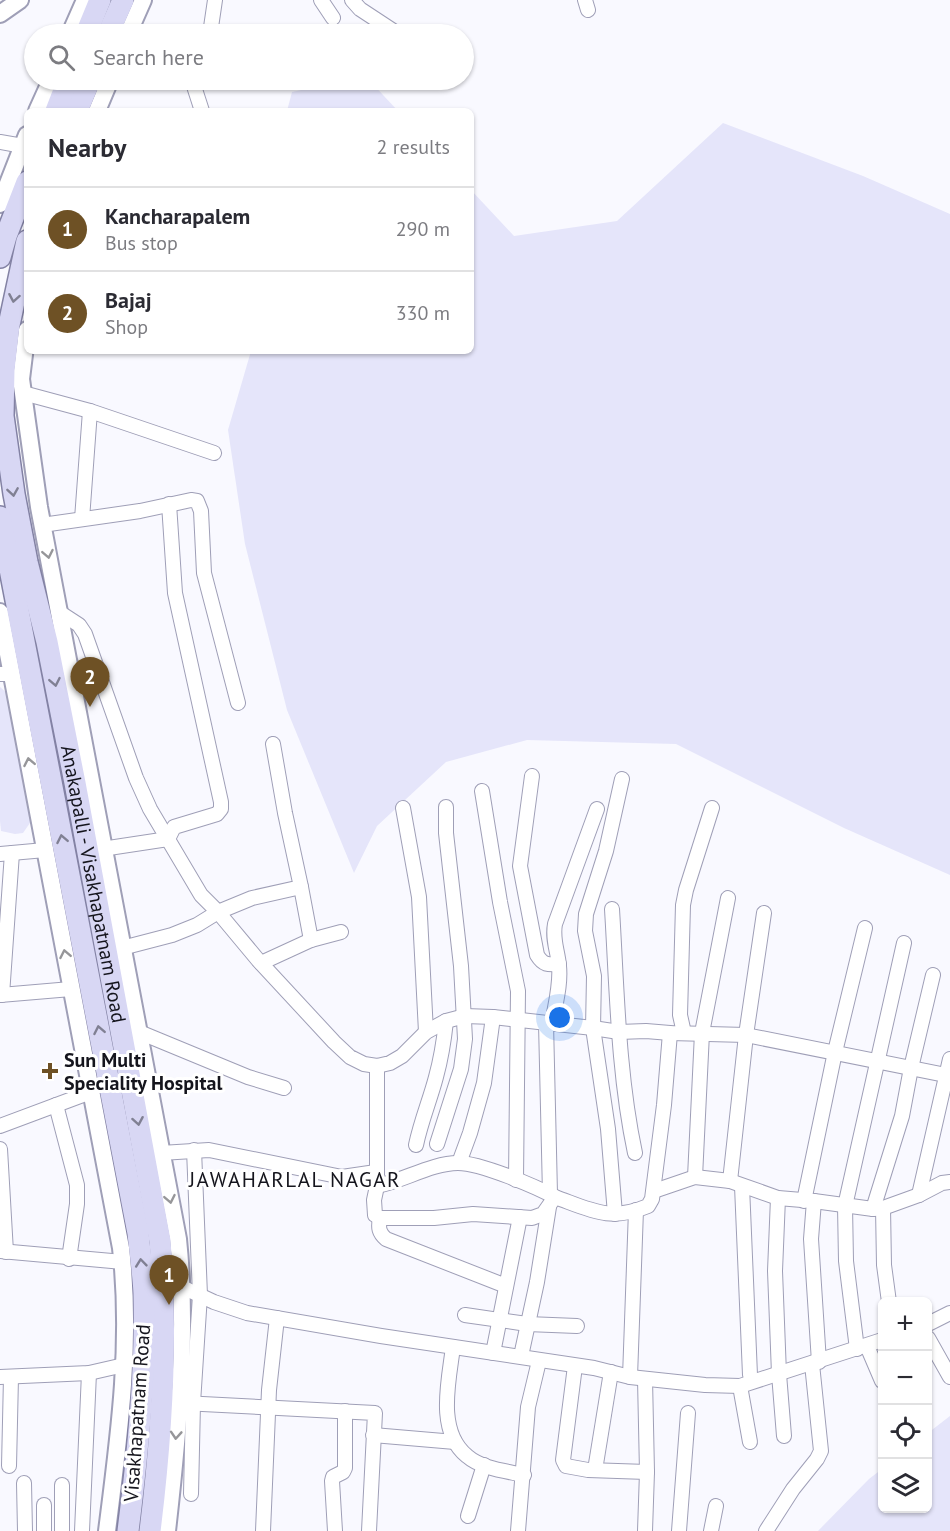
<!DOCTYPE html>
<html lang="en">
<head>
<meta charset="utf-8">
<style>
  body { margin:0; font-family:"PT Sans",sans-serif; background:#f7f7f7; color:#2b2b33 }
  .controls { position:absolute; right:18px; bottom:18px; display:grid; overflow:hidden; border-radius:9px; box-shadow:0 2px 4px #0004 }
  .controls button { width:54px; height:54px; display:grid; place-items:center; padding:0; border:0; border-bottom:2px solid #e1e1e2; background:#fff; color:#2b2b33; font:30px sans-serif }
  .you { position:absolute; left:560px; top:1018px; width:21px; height:21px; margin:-15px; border:4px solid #fff; border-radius:50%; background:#1a73e8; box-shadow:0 0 0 9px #1a73e833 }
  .badge { display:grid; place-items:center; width:39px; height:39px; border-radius:50%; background:#6e5125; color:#fff; font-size:20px; font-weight:700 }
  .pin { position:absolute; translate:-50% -50px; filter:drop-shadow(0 2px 3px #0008) }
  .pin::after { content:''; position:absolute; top:32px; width:21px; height:18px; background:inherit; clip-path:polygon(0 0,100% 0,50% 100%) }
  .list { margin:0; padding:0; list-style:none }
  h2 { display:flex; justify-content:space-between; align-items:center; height:78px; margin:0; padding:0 24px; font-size:26px }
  h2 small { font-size:20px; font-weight:400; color:#7c7c81 }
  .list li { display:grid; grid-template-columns:39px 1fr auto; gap:18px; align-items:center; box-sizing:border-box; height:84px; padding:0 24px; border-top:2px solid #e1e1e2 }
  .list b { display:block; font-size:22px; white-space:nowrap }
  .list p { margin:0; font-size:20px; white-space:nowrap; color:#7c7c81 }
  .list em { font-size:20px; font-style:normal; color:#7c7c81 }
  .icon { flex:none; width:33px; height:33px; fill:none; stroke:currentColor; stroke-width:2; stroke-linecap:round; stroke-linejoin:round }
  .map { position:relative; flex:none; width:950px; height:1531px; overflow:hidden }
  .search { position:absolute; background:#fff; box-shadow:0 2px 4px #0004; left:24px; top:24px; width:450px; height:66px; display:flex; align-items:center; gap:15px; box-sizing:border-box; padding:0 21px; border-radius:33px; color:#7c7c81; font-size:22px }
  .panel { position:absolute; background:#fff; box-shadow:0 2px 4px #0004; left:24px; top:108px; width:450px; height:246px; border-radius:9px }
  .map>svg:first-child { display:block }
  .green { fill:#e5e5fa }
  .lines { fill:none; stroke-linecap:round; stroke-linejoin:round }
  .minor-casing { stroke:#9f9fb7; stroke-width:16 }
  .tertiary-casing { stroke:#9f9fb7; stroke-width:20 }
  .primary-casing { stroke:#8382a4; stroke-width:24 }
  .minor { stroke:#fff; stroke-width:14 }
  .tertiary { stroke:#fff; stroke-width:16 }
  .primary { stroke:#d8d7f4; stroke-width:21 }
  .oneway { stroke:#808093 }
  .oneway2 { stroke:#969699 }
  .poi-dot { fill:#6e5125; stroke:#fff; stroke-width:2 }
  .labels { text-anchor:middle; stroke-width:6; stroke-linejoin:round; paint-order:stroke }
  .street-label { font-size:20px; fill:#15151d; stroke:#fff }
  .poi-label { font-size:20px; font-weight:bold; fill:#15151d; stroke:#fff; text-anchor:start }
  .neighbourhood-label { font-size:21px; letter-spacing:1.5px; fill:#15151d; stroke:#fff }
</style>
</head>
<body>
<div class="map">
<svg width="950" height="1531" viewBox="0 0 950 1531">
  <rect width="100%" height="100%" fill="#f9f9ff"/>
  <g class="green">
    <path d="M348 80H369L398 111H287L292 92Z"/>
    <path d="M723 123 863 176 950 214V875L844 828 676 744 527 740 446 762 377 826 354 873 287 710 245 544 228 430 251 351H471V190L514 236 617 221Z"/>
    <path d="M0 687 9 695 32 820 23 833 15 834 1 831 0 821Z"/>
    <path d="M950 1416V1531H818L869 1479 882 1469V1508H928V1433Z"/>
  </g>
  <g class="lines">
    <defs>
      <g id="minor">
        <path d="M321 0 333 18"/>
        <path d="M352 0 360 9 398 34"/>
        <path d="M585 0 588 10"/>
        <path d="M210 34 215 0"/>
        <path d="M192 80 202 111"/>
        <path d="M0 142 23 146"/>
        <path d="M23 393 90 411 214 453"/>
        <path d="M82 519 90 411"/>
        <path d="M42 525 140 511 191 500 197 501 201 511 204 573 238 703"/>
        <path d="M59 612 79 625 85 634 136 778 150 809 201 895 218 912 258 960 334 1042 350 1057 364 1064 377 1066 390 1063 402 1056 426 1032 446 1021 465 1016 493 1017 593 1028 619 1032 646 1031 670 1033 746 1035 950 1076"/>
        <path d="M0 674H12"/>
        <path d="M532 776 520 866 537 955C543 965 548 965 559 964"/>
        <path d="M482 791 500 902 518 991 516 1180"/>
        <path d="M403 808 419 897 426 1032"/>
        <path d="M102 849 168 839 174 827 217 814 221 809V802L175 593 169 504"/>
        <path d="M0 854 45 850"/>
        <path d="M301 887 311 940"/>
        <path d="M612 909C617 990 618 1073 635 1153"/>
        <path d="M122 948 172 935 197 925 218 912 252 898 301 887 285 813 273 744"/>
        <path d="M261 963 311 940 341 932"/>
        <path d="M0 995 71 989"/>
        <path d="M2 995 12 853"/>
        <path d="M546 1023 550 1194"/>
        <path d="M552 1024C555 1005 561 985 559 966 558 951 552 940 555 924L597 809"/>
        <path d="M139 1032 248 1077 284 1088"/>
        <path d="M684 1033 680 1015 683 905 686 890 712 808"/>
        <path d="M377 1066V1186L374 1200 375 1215 380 1218H434L473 1214 532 1218 543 1214 555 1197C591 1210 610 1222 648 1206L652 1199 664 1105 670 1033"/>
        <path d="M56 1105 77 1185V1204L69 1259"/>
        <path d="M0 1126 91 1092"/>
        <path d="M437 1144 461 1069 465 1039 461 966 446 833V807"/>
        <path d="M416 1145C421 1121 430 1100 436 1077 441 1059 444 1040 446 1021"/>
        <path d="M0 1149 6 1252"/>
        <path d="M161 1153 209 1150 342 1177 376 1172"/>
        <path d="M459 1163 470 1133 484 1083 493 1017"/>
        <path d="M695 1177 702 1033 728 898"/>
        <path d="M730 1181 746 1035 764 913"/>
        <path d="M377 1186C403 1181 432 1163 458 1163 480 1163 535 1186 555 1197"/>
        <path d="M742 1186 750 1375"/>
        <path d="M654 1191 695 1177 730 1181 778 1198 814 1201 873 1209 883 1208 919 1195 942 1183 950 1182"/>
        <path d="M919 1195 950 1059"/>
        <path d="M778 1198 775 1271 779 1374 784 1436"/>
        <path d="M804 1201 835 1052 865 928"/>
        <path d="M814 1201 811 1239 819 1362"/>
        <path d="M883 1208 884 1265 889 1302"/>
        <path d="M873 1209 902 1116 911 1068 933 975"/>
        <path d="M615 1214 608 1129 593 1028 594 976 585 931 586 914 606 851 622 779"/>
        <path d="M380 1218C378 1228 379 1233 386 1239L506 1286"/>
        <path d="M0 1251 123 1262"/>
        <path d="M182 1287 214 1302 247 1313 381 1336 594 1368 630 1377 705 1385 740 1386 882 1340"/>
        <path d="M465 1315 527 1324 577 1326"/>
        <path d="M928 1324 950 1313"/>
        <path d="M928 1338 950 1377"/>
        <path d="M867 1346 882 1381"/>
        <path d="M453 1347C449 1380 436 1431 467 1456 482 1469 506 1471 524 1475"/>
        <path d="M857 1349 846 1261 845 1206 904 943"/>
        <path d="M493 1353 520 1217"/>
        <path d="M521 1356 537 1282 549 1207"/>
        <path d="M575 1366 563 1460 566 1466 588 1470 647 1472"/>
        <path d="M0 1377 89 1373 124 1365"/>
        <path d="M630 1377 636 1210"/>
        <path d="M645 1379 647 1472 645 1531"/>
        <path d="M740 1386 750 1442"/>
        <path d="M183 1403 375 1413 369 1531"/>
        <path d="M373 1435 455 1442"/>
        <path d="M9 1466 11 1377"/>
        <path d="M595 1470 611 1372"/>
        <path d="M24 1483 25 1531"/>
        <path d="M62 1485V1531"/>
        <path d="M191 1494 193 1403 200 1295 194 1150"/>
        <path d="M468 1516 484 1465"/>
        <path d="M44 1531V1505"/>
        <path d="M82 1531 89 1373"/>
        <path d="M263 1531 269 1390 277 1318"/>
        <path d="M335 1531 332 1481 333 1477 343 1472 345 1468V1411"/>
        <path d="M518 1531 528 1407 539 1361"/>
        <path d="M679 1531 688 1413"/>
        <path d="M711 1531 716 1506"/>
        <path d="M766 1531 793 1489 817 1459 821 1451 812 1364"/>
      </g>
      <g id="tertiary">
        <path d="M0 14 20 0"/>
        <path d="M70 34 85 0"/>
        <path d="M128 34 143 0"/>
        <path d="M37 111 51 80"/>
        <path d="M97 111 110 80"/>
        <path d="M0 204 27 135"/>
        <path d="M27 330 21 379 39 507 178 1239C188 1336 178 1434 167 1531"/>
        <path d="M0 612 121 1248C132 1343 119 1437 107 1531"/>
      </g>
      <g id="primary">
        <path d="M86 34 100 0"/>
        <path d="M108 34 123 0"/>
        <path d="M56 111 68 80"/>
        <path d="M77 111 90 80"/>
        <path id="s1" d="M27 241 9 325 4 369 3 416 14 494 27 562 47 642 75 783 160 1241C168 1338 162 1435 150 1531"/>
        <path d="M0 257 6 236 27 182"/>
        <path d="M0 517 138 1233C140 1253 143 1273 144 1293 146 1372 138 1452 128 1531"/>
      </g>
    </defs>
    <use href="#minor" class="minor-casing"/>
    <use href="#tertiary" class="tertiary-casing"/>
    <use href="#primary" class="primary-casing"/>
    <use href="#minor" class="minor"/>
    <use href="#tertiary" class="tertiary"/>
    <use href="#primary" class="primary"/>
  </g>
  <defs><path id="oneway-chevron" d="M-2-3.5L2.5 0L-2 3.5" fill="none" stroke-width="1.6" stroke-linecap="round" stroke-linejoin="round" transform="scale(1.5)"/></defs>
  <g class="oneway">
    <use href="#oneway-chevron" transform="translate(14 298) rotate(100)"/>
    <use href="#oneway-chevron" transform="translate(13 492) rotate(81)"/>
    <use href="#oneway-chevron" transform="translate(55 682) rotate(79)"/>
    <use href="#oneway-chevron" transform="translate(62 839) rotate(-101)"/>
    <use href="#oneway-chevron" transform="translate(99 1030) rotate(-101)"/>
    <use href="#oneway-chevron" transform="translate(138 1121) rotate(80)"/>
    <use href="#oneway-chevron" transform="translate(141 1263) rotate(-96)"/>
  </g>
  <g class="oneway2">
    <use href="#oneway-chevron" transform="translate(48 554) rotate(79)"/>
    <use href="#oneway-chevron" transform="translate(29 762) rotate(-101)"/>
    <use href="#oneway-chevron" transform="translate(65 954) rotate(-101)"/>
    <use href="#oneway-chevron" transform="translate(170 1199) rotate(79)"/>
    <use href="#oneway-chevron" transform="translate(176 1435) rotate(94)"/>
  </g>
  <path class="poi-dot" d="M47 1062h6v6h6v6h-6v6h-6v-6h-6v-6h6z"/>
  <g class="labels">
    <g class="street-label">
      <text dy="7" stroke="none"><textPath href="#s1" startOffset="654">Anakapalli - Visakhapatnam Road</textPath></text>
      <text transform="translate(137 1413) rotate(-86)" y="7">Visakhapatnam Road</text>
    </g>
    <g class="poi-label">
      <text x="64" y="1067">Sun Multi<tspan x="64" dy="23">Speciality Hospital</tspan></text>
    </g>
    <g class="neighbourhood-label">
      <text x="295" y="1187">JAWAHARLAL NAGAR</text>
    </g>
  </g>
</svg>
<div class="controls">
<button>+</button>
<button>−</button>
<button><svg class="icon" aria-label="locate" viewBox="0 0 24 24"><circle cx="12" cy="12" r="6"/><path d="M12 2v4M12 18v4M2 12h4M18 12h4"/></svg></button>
<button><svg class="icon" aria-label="layers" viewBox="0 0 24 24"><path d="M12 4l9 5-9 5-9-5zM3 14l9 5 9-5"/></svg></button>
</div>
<div class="you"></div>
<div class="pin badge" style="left:169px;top:1305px">1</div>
<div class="pin badge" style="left:90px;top:707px">2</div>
<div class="search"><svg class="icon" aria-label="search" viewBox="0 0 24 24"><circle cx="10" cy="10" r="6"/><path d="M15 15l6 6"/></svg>Search here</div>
<section class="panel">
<h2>Nearby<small>2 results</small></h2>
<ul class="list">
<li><span class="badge">1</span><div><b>Kancharapalem</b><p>Bus stop</p></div><em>290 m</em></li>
<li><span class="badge">2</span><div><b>Bajaj</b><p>Shop</p></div><em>330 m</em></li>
</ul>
</section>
</div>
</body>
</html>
